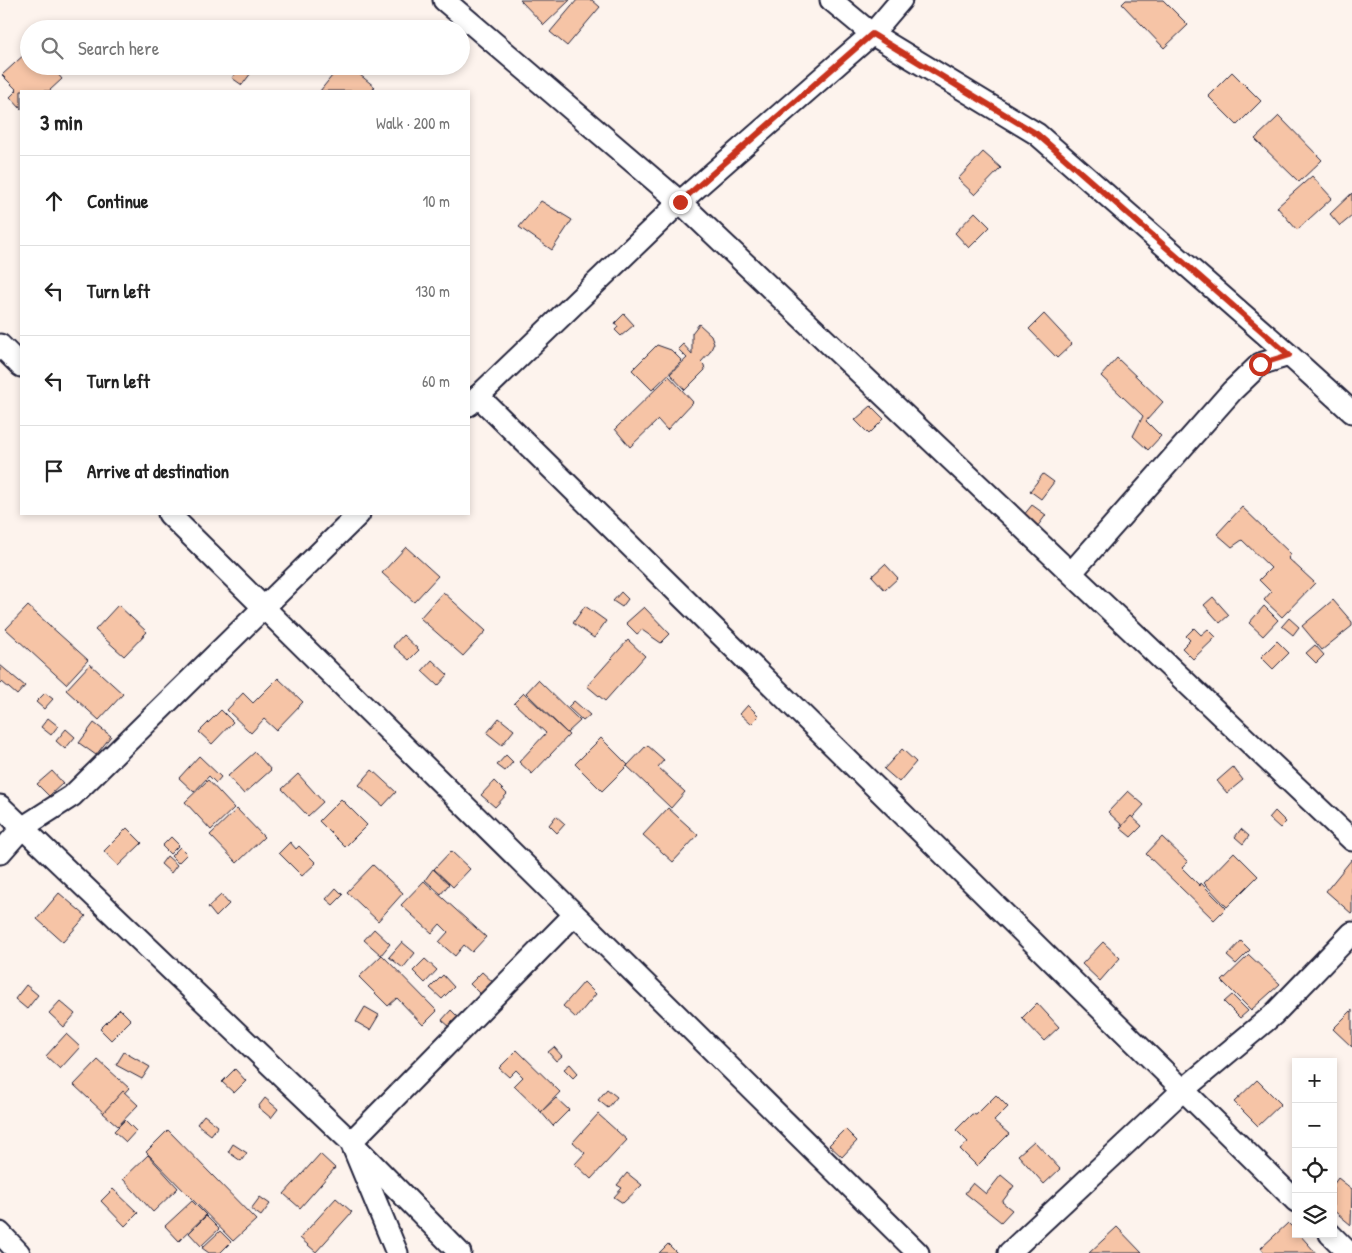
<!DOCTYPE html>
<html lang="en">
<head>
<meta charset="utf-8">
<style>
  body { margin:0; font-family:"Patrick Hand",sans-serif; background:#f6f6f6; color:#222 }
  .controls { position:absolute; right:15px; bottom:15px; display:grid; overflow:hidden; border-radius:0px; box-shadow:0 2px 8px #0003 }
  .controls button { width:45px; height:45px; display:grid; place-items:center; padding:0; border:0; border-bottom:1px solid #e0e0e0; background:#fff; color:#222; font:25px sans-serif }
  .stop { position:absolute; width:15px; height:15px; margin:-11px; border:4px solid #c8321e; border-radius:50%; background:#fff }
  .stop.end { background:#c8321e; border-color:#fff; box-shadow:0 1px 5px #0008 }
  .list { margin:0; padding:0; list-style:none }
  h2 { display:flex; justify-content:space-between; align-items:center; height:65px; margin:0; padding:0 20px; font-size:21px }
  h2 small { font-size:16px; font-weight:400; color:#767676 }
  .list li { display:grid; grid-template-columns:32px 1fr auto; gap:15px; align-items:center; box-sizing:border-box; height:90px; padding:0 20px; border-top:1px solid #e0e0e0 }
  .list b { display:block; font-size:19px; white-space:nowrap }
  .list em { font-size:16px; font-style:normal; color:#767676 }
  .icon { flex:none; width:28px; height:28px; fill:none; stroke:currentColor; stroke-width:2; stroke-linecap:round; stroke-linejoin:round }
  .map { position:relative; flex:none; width:1352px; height:1253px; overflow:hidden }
  .search { position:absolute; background:#fff; box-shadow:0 2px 8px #0003; left:20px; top:20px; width:450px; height:55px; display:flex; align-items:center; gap:12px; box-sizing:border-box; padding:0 18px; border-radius:28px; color:#767676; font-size:19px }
  .panel { position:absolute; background:#fff; box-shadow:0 2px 8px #0003; left:20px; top:90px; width:450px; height:425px; border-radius:0px }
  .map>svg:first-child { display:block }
  .building { fill:#f6c4a6; stroke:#22223b }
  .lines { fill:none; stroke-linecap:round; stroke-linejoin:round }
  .street-casing { stroke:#22223b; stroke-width:25 }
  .street { stroke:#fff; stroke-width:21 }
  .route { stroke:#c8321e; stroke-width:6 }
</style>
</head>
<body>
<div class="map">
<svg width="1352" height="1253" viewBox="0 0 1352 1253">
  <rect width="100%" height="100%" fill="#fdf3ed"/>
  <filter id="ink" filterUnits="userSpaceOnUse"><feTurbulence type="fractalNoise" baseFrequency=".02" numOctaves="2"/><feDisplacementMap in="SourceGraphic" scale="10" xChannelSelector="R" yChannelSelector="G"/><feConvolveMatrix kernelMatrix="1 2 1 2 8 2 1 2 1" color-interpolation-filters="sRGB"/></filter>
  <g filter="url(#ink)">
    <g class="building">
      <path d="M520 0H570L544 25Z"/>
      <path d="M577 0H592L600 7 567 46 550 32Z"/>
      <path d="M1126 0H1163L1188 25 1164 48 1122 4Z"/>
      <path d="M27 52 29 54V66H40L42 68 44 66H51L62 79 49 91H21V109L10 97 17 90 2 75Z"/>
      <path d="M241 66 251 73 242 85 232 78Z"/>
      <path d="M340 66H349L375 87 371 91H320Z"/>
      <path d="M1232 72 1261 101 1237 125 1208 96Z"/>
      <path d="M1279 116 1322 160 1299 182 1255 139Z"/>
      <path d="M983 152 1001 168 975 195 958 179Z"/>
      <path d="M1312 176 1332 198 1297 230 1277 207Z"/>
      <path d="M1352 193V216L1340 226 1330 214Z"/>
      <path d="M541 201 572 220 552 250 519 227Z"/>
      <path d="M975 212 990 227 969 248 955 233Z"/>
      <path d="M624 314 634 325 621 336 615 330 618 327 615 323Z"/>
      <path d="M1044 314 1072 344 1057 358 1029 329Z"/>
      <path d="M699 324 711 335 714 343 710 352 701 362 704 365 705 370 685 390 670 374 687 358 678 349 683 344 692 354V333Z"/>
      <path d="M657 345 671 350 682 361 652 390 632 370Z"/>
      <path d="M1117 358 1163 402 1146 421 1161 436 1148 450 1133 436 1143 416 1101 376Z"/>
      <path d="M669 376 693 402 667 430 658 420 630 447 615 429Z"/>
      <path d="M871 406 884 419 869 434 855 420Z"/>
      <path d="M1043 474 1054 482 1041 499 1030 491Z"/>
      <path d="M1032 505 1046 515 1037 527 1023 516Z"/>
      <path d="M1242 507 1291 554 1288 558 1315 583 1282 617 1264 600 1271 592 1259 580 1271 568 1242 540 1232 547 1217 534Z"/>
      <path d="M406 547 438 576 414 602 382 573Z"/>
      <path d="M885 564 898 578 885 590 872 576Z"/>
      <path d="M443 592 486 631 463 656 420 618Z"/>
      <path d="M621 592 628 599 622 607 613 601Z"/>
      <path d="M1213 597 1229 615 1220 623 1204 605Z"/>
      <path d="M1333 600 1352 622V626L1322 650 1302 626Z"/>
      <path d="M118 605 147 632 124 656 95 630Z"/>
      <path d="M28 606 88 660 66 684 6 629Z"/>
      <path d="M585 606 606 621 594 638 573 623Z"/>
      <path d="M1264 606 1278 620 1263 636 1249 623Z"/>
      <path d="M644 607 670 634 661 643 642 630 637 634 626 623Z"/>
      <path d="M1289 618 1299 627 1293 635 1282 626Z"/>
      <path d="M1194 628 1201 635 1208 629 1216 637 1193 659 1182 648 1190 640 1186 636Z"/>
      <path d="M403 635 419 650 409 660 393 646Z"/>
      <path d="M628 640 645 656 605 701 587 686Z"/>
      <path d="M1277 641 1289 653 1273 669 1261 657Z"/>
      <path d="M1315 645 1324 655 1316 663 1306 653Z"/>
      <path d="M432 660 448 675 438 686 422 671Z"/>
      <path d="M90 664 123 694 99 720 66 690Z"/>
      <path d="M0 665 25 686 17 695 2 682 0 684Z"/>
      <path d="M278 678 303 702 276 730 264 719 251 733 227 710 243 693 253 703Z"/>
      <path d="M538 680 580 721 567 733 526 693Z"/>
      <path d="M45 693 53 699 44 709 36 702Z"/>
      <path d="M524 693 569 735 532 774 519 762 546 733 514 703Z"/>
      <path d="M574 701 590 715 583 721 568 707Z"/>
      <path d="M748 705 759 716 751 724 740 714Z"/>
      <path d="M221 710 233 722 212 744 199 732Z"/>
      <path d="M48 718 58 726 51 735 41 727Z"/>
      <path d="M499 718 514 730 502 745 487 733Z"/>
      <path d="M94 723 111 736 96 755 79 743Z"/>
      <path d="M66 729 75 737 65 749 56 741Z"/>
      <path d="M601 738 628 765 602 791 575 764Z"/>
      <path d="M647 745 664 760 658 767 685 792 671 808 627 766Z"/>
      <path d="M902 749 916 762 899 782 884 769Z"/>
      <path d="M255 752 271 770 244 794 228 776Z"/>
      <path d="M506 755 513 762 505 771 497 765Z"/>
      <path d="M199 756 221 777 216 783 209 776 194 792 179 778Z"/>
      <path d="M1233 767 1243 780 1227 793 1217 781Z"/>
      <path d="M372 770 396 792 383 806 359 785Z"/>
      <path d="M52 771 63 783 49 796 37 784Z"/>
      <path d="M298 774 323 802 308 816 282 789Z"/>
      <path d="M208 780 234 808 211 830 185 802Z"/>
      <path d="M494 781 507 794 495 807 481 795Z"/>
      <path d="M1128 791 1144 805 1124 827 1108 812Z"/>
      <path d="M341 799 367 825 345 847 319 821Z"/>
      <path d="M668 808 698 835 673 862 643 835Z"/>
      <path d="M237 809 264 837 237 863 210 835Z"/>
      <path d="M1275 811 1286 822 1280 828 1269 818Z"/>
      <path d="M556 816 565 824 557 833 549 825Z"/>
      <path d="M1131 816 1142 826 1131 837 1120 828Z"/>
      <path d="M127 828 142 843 118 866 104 851Z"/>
      <path d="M1241 829 1249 836 1243 844 1235 837Z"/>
      <path d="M171 837 179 845 170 854 162 846Z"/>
      <path d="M1162 837 1188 862 1182 868 1200 886 1201 883 1226 908 1214 920 1146 854Z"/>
      <path d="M290 842 296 849 299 846 316 863 302 876 279 853Z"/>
      <path d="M180 847 187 854 178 863 171 856Z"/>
      <path d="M451 851 470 869 453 887 434 869Z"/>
      <path d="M1234 852 1258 876 1227 907 1204 883Z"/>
      <path d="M167 856 177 865 171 873 161 864Z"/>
      <path d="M1352 859V914L1326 891Z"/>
      <path d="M373 865 403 893 378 921 347 892Z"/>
      <path d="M433 869 449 884 441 894 425 880Z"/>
      <path d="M424 881 486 937 472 952 464 945 455 956 439 942 448 932 440 924 432 933 401 905Z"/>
      <path d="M336 888 343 895 333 905 326 899Z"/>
      <path d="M59 893 86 916 63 942 37 919Z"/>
      <path d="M221 895 229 904 216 917 208 907Z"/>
      <path d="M374 929 390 944 381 955 364 940Z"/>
      <path d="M1241 941 1250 950 1236 964 1227 956Z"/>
      <path d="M402 942 415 953 403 968 389 957Z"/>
      <path d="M1103 942 1120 958 1100 981 1082 964Z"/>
      <path d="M382 955 437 1011 423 1025 397 998 388 1006 359 977Z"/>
      <path d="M1249 955 1280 984 1251 1010 1222 981Z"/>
      <path d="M425 959 437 970 425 983 413 971Z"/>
      <path d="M482 972 494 983 482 996 470 984Z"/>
      <path d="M443 975 454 987 442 999 430 988Z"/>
      <path d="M584 982 596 994 576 1018 563 1006Z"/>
      <path d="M26 985 38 995 27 1009 15 999Z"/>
      <path d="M1232 995 1248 1011 1240 1018 1224 1002Z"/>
      <path d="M60 1001 75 1014 64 1027 49 1013Z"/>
      <path d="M1037 1003 1059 1027 1044 1041 1022 1018Z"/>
      <path d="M365 1007 379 1015 370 1030 356 1022Z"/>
      <path d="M120 1009 131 1020 111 1040 100 1029Z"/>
      <path d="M451 1010 459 1018 451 1028 442 1020Z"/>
      <path d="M1352 1010V1047L1333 1029Z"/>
      <path d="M66 1034 80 1047 60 1069 46 1056Z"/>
      <path d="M554 1047 562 1056 556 1061 548 1052Z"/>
      <path d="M517 1050 560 1092 541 1112 514 1086 523 1077 516 1070 509 1077 499 1068Z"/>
      <path d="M124 1052 150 1067 142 1079 116 1065Z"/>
      <path d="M98 1060 129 1088 105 1114 74 1085Z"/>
      <path d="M570 1064 578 1073 573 1078 564 1069Z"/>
      <path d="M235 1069 246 1081 234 1093 222 1082Z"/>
      <path d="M1257 1080 1281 1104 1258 1126 1234 1102Z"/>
      <path d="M607 1089 617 1097 608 1108 598 1100Z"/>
      <path d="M123 1091 138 1105 118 1126 103 1113Z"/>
      <path d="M996 1095 1008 1107 994 1121 1009 1134 977 1166 960 1149 968 1142 956 1130 972 1114 976 1115Z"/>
      <path d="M265 1098 278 1109 271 1118 258 1107Z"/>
      <path d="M556 1098 569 1110 553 1126 541 1112Z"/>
      <path d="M598 1114 627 1140 591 1179 575 1164 585 1153 573 1142Z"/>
      <path d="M204 1115 218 1126 211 1135 197 1124Z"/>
      <path d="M125 1120 136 1131 126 1142 114 1131Z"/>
      <path d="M845 1129 857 1141 842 1157 829 1145Z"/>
      <path d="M168 1130 256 1220 233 1241 146 1152Z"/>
      <path d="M1034 1141 1060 1169 1044 1184 1018 1155Z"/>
      <path d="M233 1144 247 1153 241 1161 228 1152Z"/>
      <path d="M320 1154 335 1168 300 1208 284 1194Z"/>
      <path d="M148 1155 178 1188 153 1212 123 1179Z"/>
      <path d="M627 1173 642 1185 623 1203 614 1197 622 1188 617 1185Z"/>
      <path d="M1001 1175 1014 1186 1002 1202 1012 1210 1001 1222 965 1193 973 1183 986 1194Z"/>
      <path d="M1338 1178 1352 1189 1351 1225 1333 1210V1185Z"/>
      <path d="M113 1189 138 1213 125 1226 101 1201Z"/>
      <path d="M260 1197 270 1204 261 1216 251 1209Z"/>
      <path d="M336 1198 352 1212 316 1252 300 1238Z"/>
      <path d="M192 1201 206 1215 179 1241 165 1226Z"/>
      <path d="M206 1216 219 1229 201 1246 189 1233Z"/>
      <path d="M1288 1223 1296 1231V1234H1299L1316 1253H1265L1261 1248Z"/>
      <path d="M1117 1227 1142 1253H1089Z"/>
      <path d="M220 1231 231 1242 220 1253H209L202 1248Z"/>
      <path d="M668 1244 677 1253H659Z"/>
    </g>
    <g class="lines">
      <defs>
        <g id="street">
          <path d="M444 0 680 202 1352 840"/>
          <path d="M831 0 872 34 1037 134 1289 355"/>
          <path d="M0 345 21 366"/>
          <path d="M478 396 1296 1201"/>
          <path d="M469 405 680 202 872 34 901 0"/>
          <path d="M169 514 918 1253"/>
          <path d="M1072 572 1232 391 1260 364 1289 355 1352 412"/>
          <path d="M0 806 351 1142 460 1253"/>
          <path d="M0 853 22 828 72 796 359 514"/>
          <path d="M0 1233 19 1253"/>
          <path d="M1330 1234 1349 1253"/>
          <path d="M397 1253 351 1142 574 915"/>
          <path d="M1009 1253 1183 1090 1273 1015 1352 933"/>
        </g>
      </defs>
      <use href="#street" class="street-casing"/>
      <use href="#street" class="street"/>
    </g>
  </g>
  <g class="lines" filter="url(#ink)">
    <path class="route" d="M680 202 872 34 1037 134 1289 355 1260 364"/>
  </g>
</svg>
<div class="controls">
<button>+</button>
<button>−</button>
<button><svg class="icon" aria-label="locate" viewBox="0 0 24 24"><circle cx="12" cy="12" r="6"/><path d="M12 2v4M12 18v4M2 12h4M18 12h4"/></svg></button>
<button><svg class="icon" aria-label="layers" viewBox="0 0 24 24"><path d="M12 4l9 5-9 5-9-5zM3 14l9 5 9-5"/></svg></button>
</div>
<div class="stop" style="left:1260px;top:364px"></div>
<div class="stop end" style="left:680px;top:202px"></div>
<div class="search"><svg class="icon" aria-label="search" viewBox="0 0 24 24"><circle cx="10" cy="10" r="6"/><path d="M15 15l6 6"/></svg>Search here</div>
<section class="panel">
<h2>3 min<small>Walk · 200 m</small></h2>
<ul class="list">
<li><svg class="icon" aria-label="ahead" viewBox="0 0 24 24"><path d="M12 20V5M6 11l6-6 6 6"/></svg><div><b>Continue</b></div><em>10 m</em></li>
<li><svg class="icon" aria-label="left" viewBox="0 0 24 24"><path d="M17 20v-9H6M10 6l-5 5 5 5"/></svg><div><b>Turn left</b></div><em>130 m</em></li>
<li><svg class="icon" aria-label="left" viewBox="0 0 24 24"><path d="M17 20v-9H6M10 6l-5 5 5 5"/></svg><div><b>Turn left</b></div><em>60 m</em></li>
<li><svg class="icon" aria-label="arrive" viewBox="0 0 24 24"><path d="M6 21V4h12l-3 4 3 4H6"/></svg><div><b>Arrive at destination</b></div></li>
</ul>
</section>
</div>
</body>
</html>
